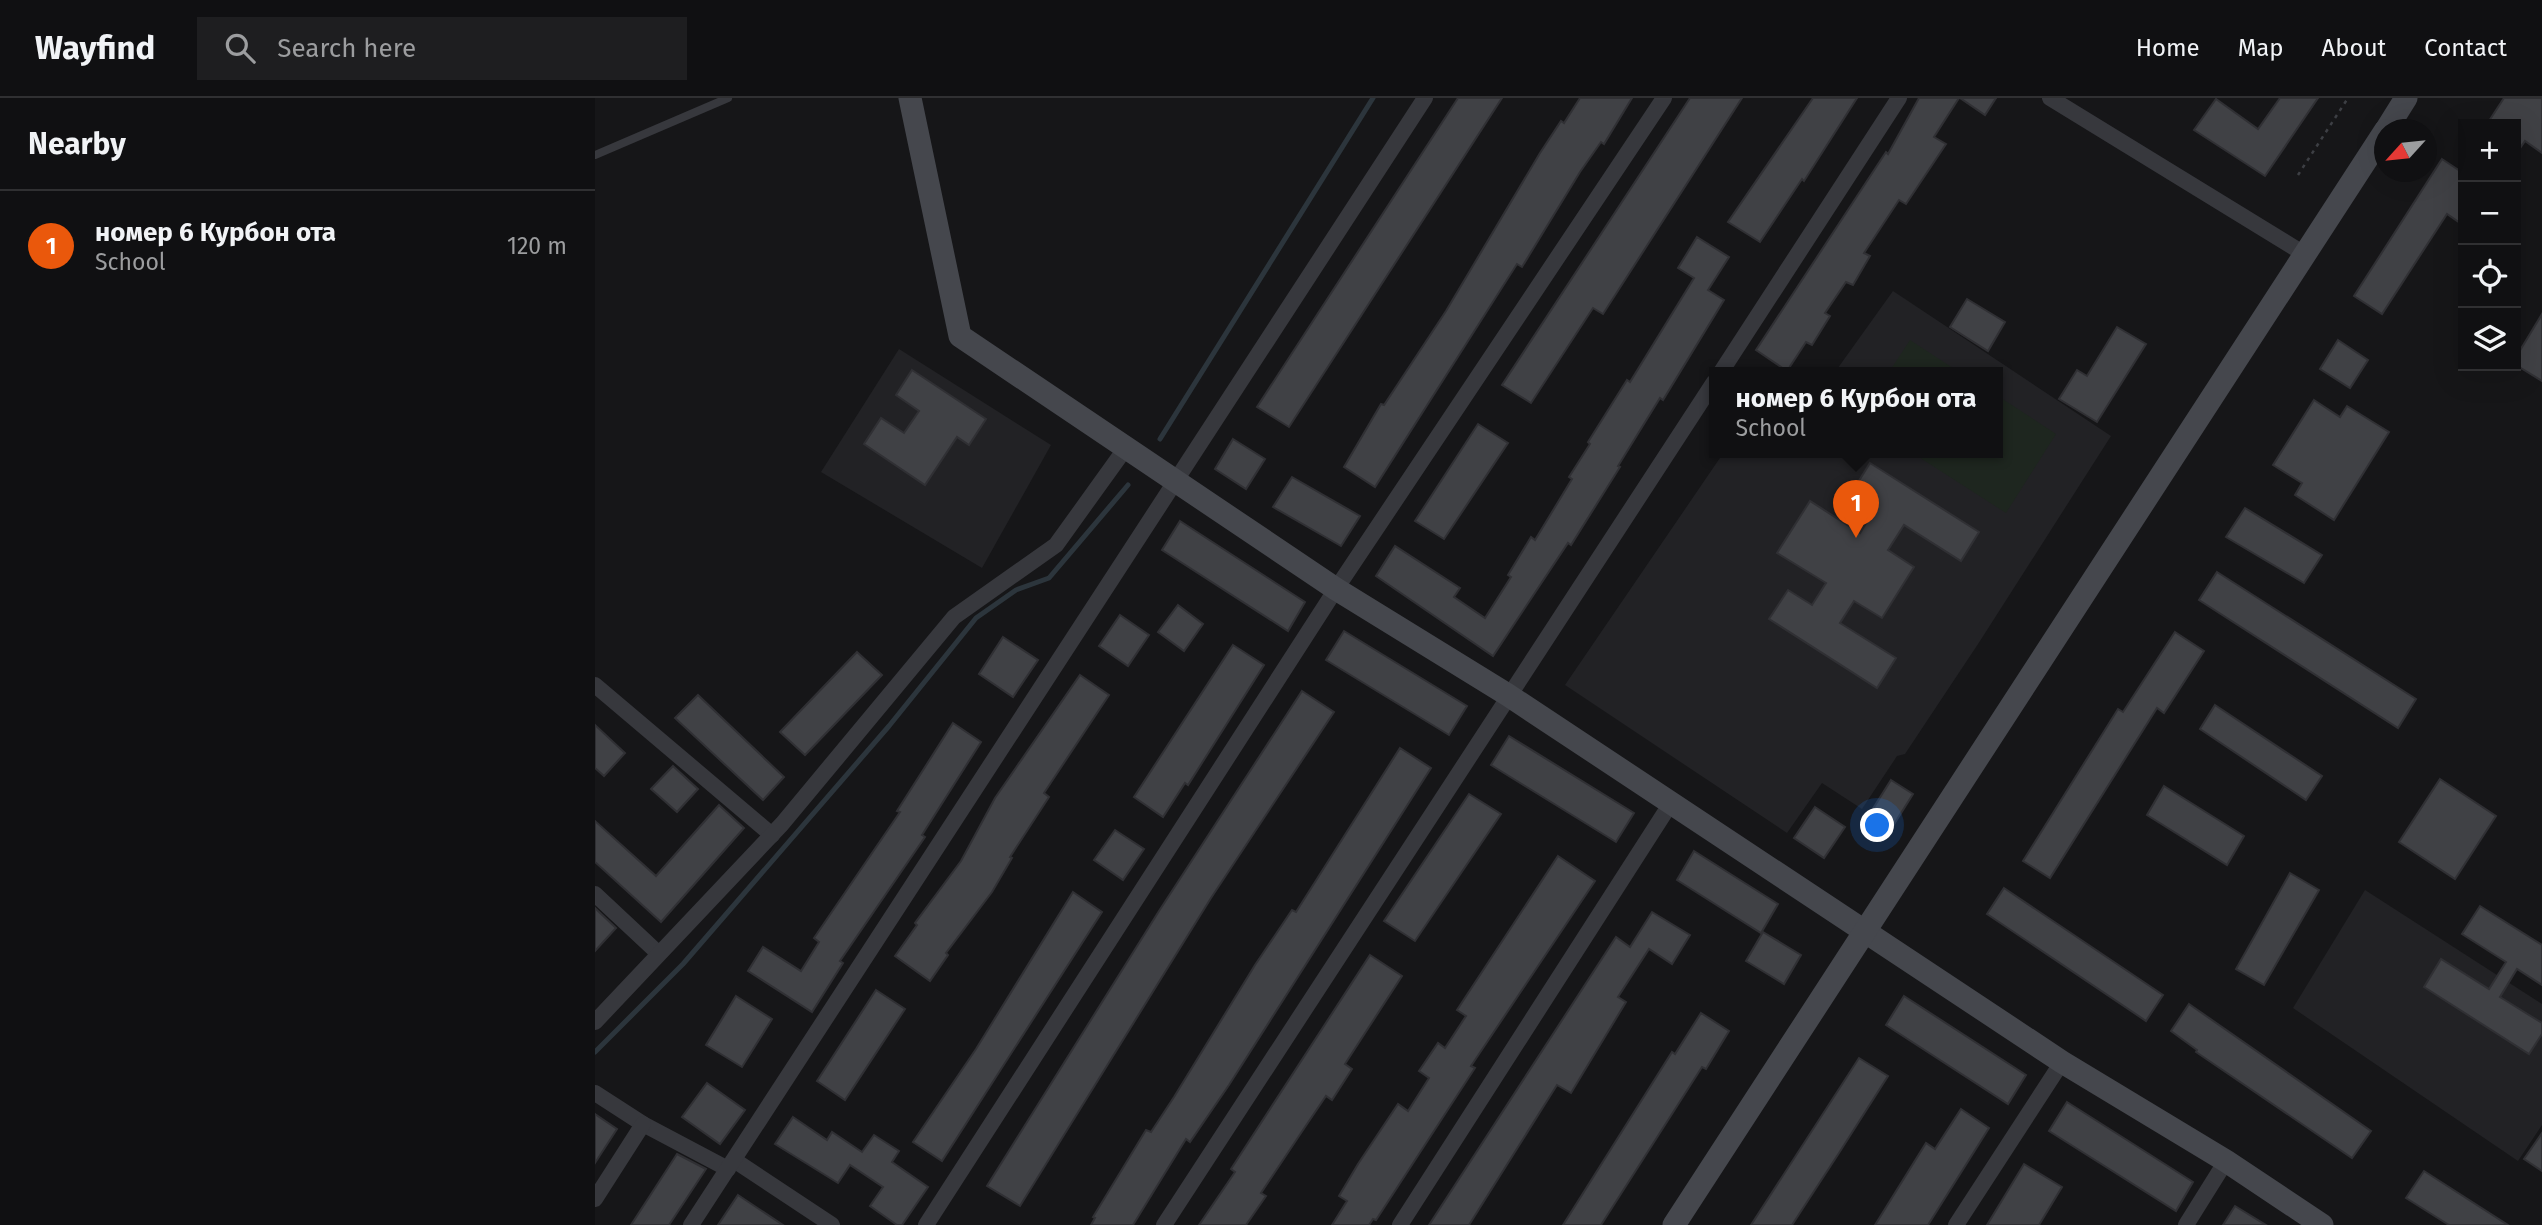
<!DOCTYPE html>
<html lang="en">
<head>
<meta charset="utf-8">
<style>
  body { margin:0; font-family:"Fira Sans",sans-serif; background:#1e1e20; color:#f1f3f6 }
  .controls { position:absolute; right:21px; top:21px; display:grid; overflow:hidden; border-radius:0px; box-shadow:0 7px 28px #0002 }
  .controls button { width:63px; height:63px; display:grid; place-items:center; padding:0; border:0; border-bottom:2px solid #303032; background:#101012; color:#f1f3f6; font:35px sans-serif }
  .compass { position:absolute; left:1779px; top:21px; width:63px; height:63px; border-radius:50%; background:#101012; box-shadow:0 7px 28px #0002; rotate:243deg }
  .you { position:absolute; left:1283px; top:728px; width:24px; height:24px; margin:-18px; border:5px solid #fff; border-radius:50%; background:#1a73e8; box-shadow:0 0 0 10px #1a73e833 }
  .badge { display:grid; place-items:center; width:46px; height:46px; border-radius:50%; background:#ea580c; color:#fff; font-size:23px; font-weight:700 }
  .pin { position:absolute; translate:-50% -58px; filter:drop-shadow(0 2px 4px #0008) }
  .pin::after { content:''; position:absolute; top:37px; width:24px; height:21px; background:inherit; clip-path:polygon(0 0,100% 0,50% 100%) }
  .popup { position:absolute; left:1114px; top:269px; width:294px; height:91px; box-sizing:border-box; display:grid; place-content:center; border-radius:0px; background:#101012; filter:drop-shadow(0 2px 5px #0005); font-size:23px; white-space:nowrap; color:#9c9d9f }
  .popup b { font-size:26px; color:#f1f3f6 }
  .popup::after { content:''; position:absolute; left:50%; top:100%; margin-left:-14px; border:14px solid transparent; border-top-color:#101012 }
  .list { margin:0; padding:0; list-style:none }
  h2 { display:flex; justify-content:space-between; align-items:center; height:91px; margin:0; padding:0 28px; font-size:30px }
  h2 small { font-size:23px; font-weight:400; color:#9c9d9f }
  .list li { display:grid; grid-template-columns:46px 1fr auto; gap:21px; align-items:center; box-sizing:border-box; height:112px; padding:0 28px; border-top:2px solid #303032 }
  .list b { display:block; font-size:26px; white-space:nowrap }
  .list p { margin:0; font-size:23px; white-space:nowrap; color:#9c9d9f }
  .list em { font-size:23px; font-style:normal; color:#9c9d9f }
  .icon { flex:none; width:38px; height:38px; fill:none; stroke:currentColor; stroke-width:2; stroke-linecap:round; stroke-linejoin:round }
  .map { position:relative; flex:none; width:1947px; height:1127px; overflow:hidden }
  header { display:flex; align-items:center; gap:42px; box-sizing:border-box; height:98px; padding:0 35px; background:#101012; border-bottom:2px solid #303032 }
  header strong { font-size:33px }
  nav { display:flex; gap:38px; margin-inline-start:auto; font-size:24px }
  .search { width:490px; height:63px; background:#1e1e20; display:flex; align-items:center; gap:18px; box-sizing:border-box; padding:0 24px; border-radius:0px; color:#9c9d9f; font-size:26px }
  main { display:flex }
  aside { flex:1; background:#101012 }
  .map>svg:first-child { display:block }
  .built { fill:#222225 }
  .green { fill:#1e261f }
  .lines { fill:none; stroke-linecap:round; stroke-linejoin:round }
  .stream { stroke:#2c353c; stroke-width:5 }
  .building { fill:#404145; stroke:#303034; stroke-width:2 }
  .path { stroke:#3d3f44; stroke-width:2.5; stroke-dasharray:3.5 5; stroke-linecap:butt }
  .lane { stroke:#37383d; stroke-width:8 }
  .street { stroke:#37383d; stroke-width:16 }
  .secondary { stroke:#45474d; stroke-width:23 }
</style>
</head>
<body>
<header>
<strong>Wayfind</strong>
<div class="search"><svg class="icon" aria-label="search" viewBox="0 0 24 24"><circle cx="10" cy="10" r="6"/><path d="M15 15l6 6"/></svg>Search here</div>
<nav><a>Home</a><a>Map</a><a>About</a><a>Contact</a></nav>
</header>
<main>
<aside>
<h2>Nearby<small></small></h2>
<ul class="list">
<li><span class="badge">1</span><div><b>номер 6 Курбон ота</b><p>School</p></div><em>120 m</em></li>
</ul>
</aside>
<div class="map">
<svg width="1947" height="1127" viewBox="0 0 1947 1127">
  <rect width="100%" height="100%" fill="#161618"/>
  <g class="built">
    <path d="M1298 193 1516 338 1385 543 1310 656 1302 658 1267 711 1227 685 1192 735 970 587 1129 354H1403V274H1240Z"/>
    <path d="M304 251 456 347 387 470 226 374Z"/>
    <path d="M1770 792 1947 906V1027L1923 1063 1698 910Z"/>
  </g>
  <g class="green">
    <path d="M1315 242 1364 274H1294Z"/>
    <path d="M1403 298 1461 336 1411 415 1316 354H1403Z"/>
  </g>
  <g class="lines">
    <g class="stream">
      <path d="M565 341 778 0"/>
      <path d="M0 954 88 866 294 628 381 520 421 492 454 480 533 387"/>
    </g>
  </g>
  <g class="building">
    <path d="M863 0H907L694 329 662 309Z"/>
    <path d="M985 0H1037L1009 46 1006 44 985 74 927 169 922 166 780 389 749 369 786 306 789 307 851 213 945 55 966 23 969 25Z"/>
    <path d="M1095 0H1147L1008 216 998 210 936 305 907 287Z"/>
    <path d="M1218 0H1262L1209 83 1207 81 1165 144 1133 124Z"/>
    <path d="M1324 0H1364L1339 39 1351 46 1311 106 1304 102 1269 155 1275 158 1258 187 1251 184 1230 215 1235 218 1217 247 1211 244 1192 273 1161 252 1291 54 1293 56Z"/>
    <path d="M1365 0H1401L1390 17Z"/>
    <path d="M1685 0H1723L1670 78 1599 32 1621 1 1663 31Z"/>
    <path d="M1909 0H1947V55L1930 43 1921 56V26H1892Z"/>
    <path d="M1847 61 1868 75V127L1852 116 1787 216 1759 198Z"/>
    <path d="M1102 139 1134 159 1113 192 1129 202 1068 302 1065 300 1023 368 1025 369 976 447 973 445 898 558 781 478 800 448 865 490 859 499 890 520 916 479 913 477 936 439 940 442 977 381 974 379 995 346 993 344 1032 282 1035 284 1099 180 1083 170Z"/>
    <path d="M1372 201 1410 224 1393 253 1355 229Z"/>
    <path d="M1947 216V283L1921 267V259Z"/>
    <path d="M1522 229 1551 246 1502 324 1464 301 1482 272 1492 278Z"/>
    <path d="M1743 242 1773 262 1755 290 1725 271Z"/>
    <path d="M317 272 391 321 374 347 362 339 330 387 269 346 286 320 309 335 324 313 301 297Z"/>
    <path d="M1719 302 1745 319 1752 308 1794 334 1739 422 1700 397 1707 385 1678 367Z"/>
    <path d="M883 326 913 345 849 441 820 423Z"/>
    <path d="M638 341 670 361 651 391 620 371Z"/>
    <path d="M1275 365 1384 434 1366 463 1309 427 1293 452 1319 469 1287 520 1259 503 1245 525 1301 560 1282 590 1174 521 1193 492 1217 507 1231 485 1182 455 1215 403 1265 435 1281 409 1257 394Z"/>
    <path d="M697 379 765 418 746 448 678 409Z"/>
    <path d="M1650 410 1727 457 1709 485 1631 439Z"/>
    <path d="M585 423 710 504 693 533 567 452Z"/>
    <path d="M1622 474 1821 601 1803 630 1604 502Z"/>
    <path d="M583 507 608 526 589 553 563 534Z"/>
    <path d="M525 517 554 537 533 568 504 548Z"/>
    <path d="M749 533 872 608 854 637 731 562Z"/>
    <path d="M1580 534 1609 553 1569 615 1562 610 1455 780 1428 763 1523 611 1528 614Z"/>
    <path d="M408 539 443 562 418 599 384 576Z"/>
    <path d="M638 547 669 567 593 687 590 685 568 719 539 699Z"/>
    <path d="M262 554 287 577 210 657 185 634Z"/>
    <path d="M485 577 514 597 449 695 454 699 415 759 417 760 397 794 351 855 353 857 335 883 300 858 322 827 320 825 366 763 400 700Z"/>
    <path d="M707 593 739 614 616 800 425 1108 392 1088 564 813Z"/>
    <path d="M103 597 189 679 168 702 80 620Z"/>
    <path d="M1620 607 1727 678 1711 702 1605 631Z"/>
    <path d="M358 625 386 644 327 737 330 739 245 863 248 865 217 914 153 873 168 849 206 873 224 844 219 840 305 714 302 713Z"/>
    <path d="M0 627 30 655 9 678 0 670Z"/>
    <path d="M914 638 1039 715 1021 744 896 667Z"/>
    <path d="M805 650 836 670 634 987 595 1044 591 1041 538 1127H496L500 1120 498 1119 551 1032 556 1034 579 999 660 867 697 812 701 814Z"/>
    <path d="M78 668 103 691 82 714 56 691Z"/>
    <path d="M1845 681 1901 718 1860 781 1804 744Z"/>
    <path d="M1296 682 1318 696 1296 731 1274 717Z"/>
    <path d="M1569 688 1649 738 1632 767 1552 717Z"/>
    <path d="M874 696 906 716 820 843 789 823Z"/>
    <path d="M124 707 149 730 66 824 0 764V723L61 778Z"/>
    <path d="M1220 709 1250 729 1229 760 1199 740Z"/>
    <path d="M520 732 549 751 528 782 499 762Z"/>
    <path d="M1099 753 1183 806 1166 835 1082 782Z"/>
    <path d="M963 758 1000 783 876 968 880 970 781 1122 778 1121 774 1127H737L752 1103 744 1098 763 1066 803 1006 813 1013 834 980 824 973 843 945 850 950 871 918 862 912Z"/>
    <path d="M1695 775 1724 792 1669 887 1641 871Z"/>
    <path d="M1409 790 1568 897 1551 923 1392 816Z"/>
    <path d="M478 794 507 814 347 1063 318 1044 381 951Z"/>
    <path d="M1885 808 1947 847V887L1922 871 1905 899 1947 925V936L1934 956 1829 889 1846 861 1894 891 1911 864 1867 836Z"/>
    <path d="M0 810 21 830 0 853Z"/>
    <path d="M1057 814 1095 837 1077 866 1054 851 1023 899 1031 904 976 995 962 987 874 1127H834L1021 839 1035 849Z"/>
    <path d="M1168 834 1206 857 1189 886 1151 863Z"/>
    <path d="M775 857 807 878 750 966 757 971 737 1002 731 998 708 1032 666 1095 671 1098 651 1127H604L640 1074 636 1071Z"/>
    <path d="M281 892 310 911 250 1002 222 983Z"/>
    <path d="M141 898 177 921 147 969 111 947Z"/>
    <path d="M1309 898 1431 977 1413 1006 1291 927Z"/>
    <path d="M1594 906 1776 1033 1757 1060 1601 954 1602 952 1576 933Z"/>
    <path d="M1106 915 1134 933 1111 971 1107 969 1006 1127H968L1077 954 1080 956Z"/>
    <path d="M1264 960 1293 978 1244 1055 1197 1127H1156Z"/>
    <path d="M112 985 150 1012 125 1046 87 1019Z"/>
    <path d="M1472 1004 1598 1084 1581 1113 1454 1033Z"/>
    <path d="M1366 1011 1394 1030 1333 1127H1280L1331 1045 1340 1051Z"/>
    <path d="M0 1016 22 1031 0 1065Z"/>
    <path d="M198 1019 232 1042 237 1034 267 1054 279 1037 304 1053 297 1064 333 1089 307 1127H302L275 1108 288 1089 255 1067 243 1085 180 1046Z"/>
    <path d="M1947 1035V1073L1929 1061Z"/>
    <path d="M82 1056 111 1071 74 1127H36Z"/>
    <path d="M1429 1066 1467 1089 1444 1127H1392Z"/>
    <path d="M1829 1073 1913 1127H1854L1811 1100Z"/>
    <path d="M143 1097 188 1127H123Z"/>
    <path d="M1640 1108 1671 1127H1628Z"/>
  </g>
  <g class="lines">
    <path class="path" d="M1703 77 1753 0"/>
    <path class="lane" d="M0 57 133 0"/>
    <g class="street">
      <path d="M1455 0 1711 157"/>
      <path d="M1126 274 1304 0"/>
      <path d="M0 587 177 737"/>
      <path d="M0 796 63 855"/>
      <path d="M0 924 187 726 359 519 461 447 530 351"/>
      <path d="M0 995 48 1026 133 1071"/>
      <path d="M139 1062 237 1127"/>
      <path d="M0 1101 48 1026"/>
      <path d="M96 1127 830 0"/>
      <path d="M331 1127 741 491 1069 0"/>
      <path d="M569 1127 1119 284"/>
      <path d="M805 1127 1076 705"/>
      <path d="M1361 1127 1467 964"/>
      <path d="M1591 1127 1631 1063"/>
    </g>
    <g class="secondary">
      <path d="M315 0 365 238 741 491 913 597 1467 964 1631 1063 1727 1127"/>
      <path d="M1791 32 1811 0"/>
      <path d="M1079 1127 1790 33"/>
    </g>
  </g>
</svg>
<div class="controls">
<button>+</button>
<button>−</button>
<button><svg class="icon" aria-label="locate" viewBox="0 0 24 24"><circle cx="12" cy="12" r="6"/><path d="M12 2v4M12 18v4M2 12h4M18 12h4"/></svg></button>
<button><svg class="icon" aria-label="layers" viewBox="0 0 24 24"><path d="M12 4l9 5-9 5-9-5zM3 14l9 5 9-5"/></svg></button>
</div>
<svg class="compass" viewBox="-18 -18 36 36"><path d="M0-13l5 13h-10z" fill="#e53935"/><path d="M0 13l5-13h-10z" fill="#9c9d9f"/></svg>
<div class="you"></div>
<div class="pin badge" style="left:1261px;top:440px">1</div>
<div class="popup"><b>номер 6 Курбон ота</b>School</div>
</div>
</main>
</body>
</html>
